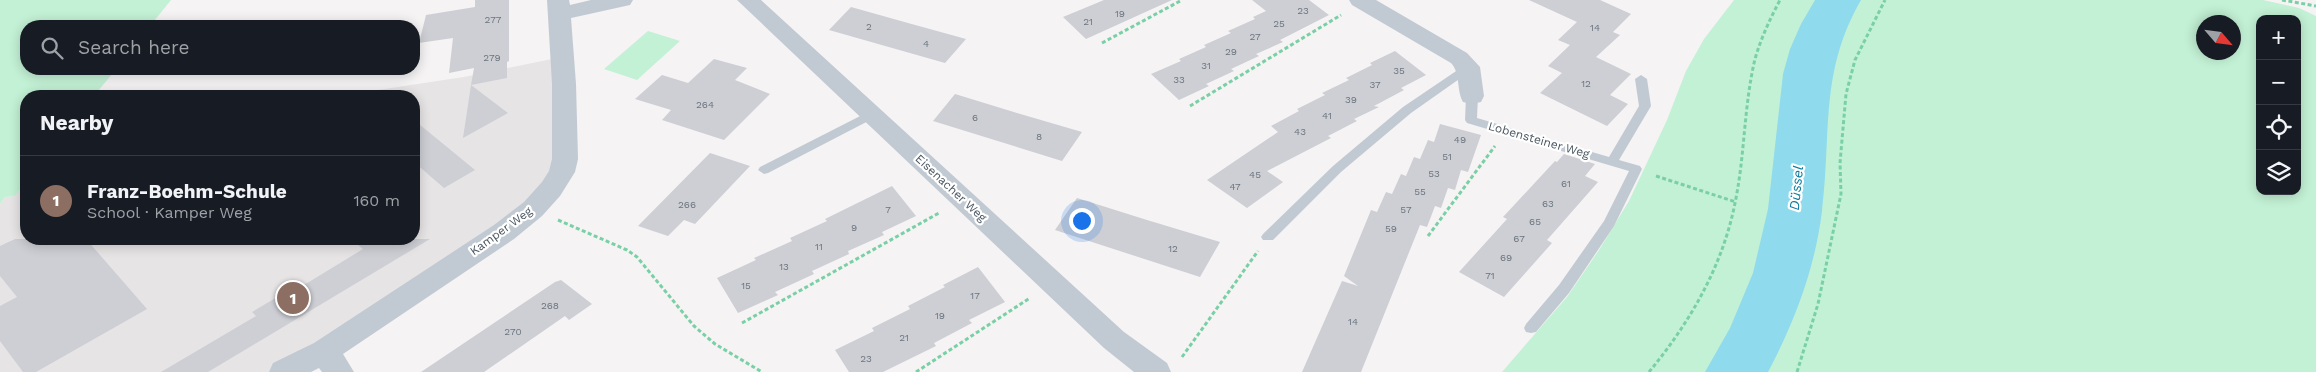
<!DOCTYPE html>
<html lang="en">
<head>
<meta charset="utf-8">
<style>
  body { margin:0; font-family:"Work Sans",sans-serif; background:#20242c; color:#f1f3f6 }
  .controls { position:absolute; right:15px; top:15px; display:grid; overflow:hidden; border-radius:10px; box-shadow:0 2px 12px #0003 }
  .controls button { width:45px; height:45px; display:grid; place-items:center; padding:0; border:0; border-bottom:1px solid #363941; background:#171b24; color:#f1f3f6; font:25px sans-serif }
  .compass { position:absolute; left:2196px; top:15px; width:45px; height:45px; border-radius:50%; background:#171b24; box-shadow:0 2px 12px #0003; rotate:118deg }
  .you { position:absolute; left:1081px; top:220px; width:18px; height:18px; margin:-12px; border:4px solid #fff; border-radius:50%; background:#1a73e8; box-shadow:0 0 0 8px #1a73e833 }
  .badge { display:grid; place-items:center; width:32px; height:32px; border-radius:50%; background:#1a73e8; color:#fff; font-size:16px; font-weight:700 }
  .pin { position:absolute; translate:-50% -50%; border:2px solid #fff; box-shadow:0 1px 5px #0006 }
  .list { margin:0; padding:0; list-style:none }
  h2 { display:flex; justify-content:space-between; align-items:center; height:65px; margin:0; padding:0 20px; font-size:21px }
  h2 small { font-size:16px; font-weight:400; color:#9ea1a6 }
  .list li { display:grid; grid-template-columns:32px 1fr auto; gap:15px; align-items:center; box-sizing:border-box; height:90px; padding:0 20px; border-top:1px solid #363941 }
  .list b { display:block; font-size:19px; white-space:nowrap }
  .list p { margin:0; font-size:16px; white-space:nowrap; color:#9ea1a6 }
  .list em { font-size:16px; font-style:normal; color:#9ea1a6 }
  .icon { flex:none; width:28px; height:28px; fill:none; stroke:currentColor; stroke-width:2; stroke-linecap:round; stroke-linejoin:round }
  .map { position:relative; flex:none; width:2316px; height:372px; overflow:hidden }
  .search { position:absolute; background:#171b24; box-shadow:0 2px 12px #0003; left:20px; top:20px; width:400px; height:55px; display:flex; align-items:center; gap:12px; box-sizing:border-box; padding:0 18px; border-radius:20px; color:#9ea1a6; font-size:19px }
  .panel { position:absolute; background:#171b24; box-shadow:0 2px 12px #0003; left:20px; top:90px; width:400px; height:155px; border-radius:20px }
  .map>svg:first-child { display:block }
  .education { fill:#e6e4e5 }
  .green { fill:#c3f1d5; fill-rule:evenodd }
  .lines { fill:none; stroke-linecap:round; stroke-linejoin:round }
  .river { fill:#90daee; fill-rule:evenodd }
  .building { fill:#cdcfd5 }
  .path { stroke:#7ad0a6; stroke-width:3; stroke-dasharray:4 2.5; stroke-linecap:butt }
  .lane { fill:#c1cad2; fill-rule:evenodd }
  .street { fill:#c1cad2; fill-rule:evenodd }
  .labels { text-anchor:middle; stroke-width:4.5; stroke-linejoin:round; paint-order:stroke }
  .number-label { font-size:10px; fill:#6b747e }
  .street-label { font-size:12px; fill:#4a5661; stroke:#fff }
  .water-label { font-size:14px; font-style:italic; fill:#0c7c9b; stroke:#fff }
</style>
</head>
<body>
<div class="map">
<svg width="2316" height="372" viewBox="0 0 2316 372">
  <rect width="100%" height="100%" fill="#f5f3f3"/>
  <path class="education" d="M557 58 563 157 531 208 279 372H0V204L5 197 15 196 26 182V239H414V96H338L464 77Z"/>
  <g class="green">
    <path d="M0 0H171L150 26H26V69H116L94 96H26V182L15 196 5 197 0 204Z"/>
    <path d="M1734 0H1834L1810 44 1796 130 1789 218 1778 268 1749 340 1728 372H1502L1567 297 1599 250 1629 201 1667 120 1686 71 1704 39Z"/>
    <path d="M1842 0H2263L2299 8 2316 16V372H1739L1771 312 1794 242 1808 96 1821 44 1837 6ZM2260 19H2297V191H2260ZM2204 22H2234V52H2204Z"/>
    <path d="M648 31 680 41 637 80 604 69Z"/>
  </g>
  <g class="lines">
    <path class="river" d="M1815 0H1861C1819 73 1832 132 1822 211 1815 268 1795 321 1768 372H1705L1730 328 1753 273 1768 209 1783 74 1790 49 1801 24Z"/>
  </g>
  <g class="building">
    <path d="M475 0H509V61L507 62V78L471 85 474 68 449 73 453 38 419 43 426 15 475 7Z"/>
    <path d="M1104 0H1172L1086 39 1063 17Z"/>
    <path d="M1252 0H1309L1329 15 1280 40 1283 42 1256 54 1259 56 1231 69 1234 71 1206 84 1209 86 1179 100 1151 74 1181 61 1179 59 1206 47 1204 45 1231 33 1228 31 1255 19 1253 17 1266 11Z"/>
    <path d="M1529 0H1600L1631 14 1613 32 1620 35 1596 57 1631 74 1610 95 1628 104 1607 126 1540 93 1562 73 1548 66 1570 45 1558 40 1577 22Z"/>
    <path d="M851 7 908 23 966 39 945 63 829 30Z"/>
    <path d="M1395 51 1426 75 1401 88 1404 90 1374 106 1379 107 1354 119 1357 121 1328 136 1331 138 1267 171 1283 182 1247 208 1207 180 1278 132 1271 126 1299 111 1297 109 1325 95 1322 93 1349 80 1346 78 1372 65 1370 63Z"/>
    <path d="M714 59 747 68 735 80 770 94 724 140 662 120 671 110 635 99 662 75 688 83Z"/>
    <path d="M471 85 508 113 463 138Z"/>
    <path d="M955 94 1017 113 1082 132 1062 161 933 121Z"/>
    <path d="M414 120 436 138 475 170 444 188 414 162Z"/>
    <path d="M1440 124 1481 135 1468 172 1461 170 1455 190 1448 188 1441 208 1435 206 1427 227 1420 225 1361 372H1302L1342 281 1358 286 1344 276 1371 210 1377 212 1386 192 1392 194 1401 174 1406 176 1414 157 1420 159 1428 140 1434 142Z"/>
    <path d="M710 153 750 166 695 224 684 220 668 236 638 226Z"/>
    <path d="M1564 154 1595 164 1585 176 1598 182 1547 240 1552 243 1504 297 1459 272 1507 219 1503 217 1555 161 1557 162Z"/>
    <path d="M892 186 916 216 882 232 884 235 848 251 849 254 812 271 814 274 775 292 778 295 738 313 717 278 756 260 754 258 792 241 790 238 827 221 825 219Z"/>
    <path d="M1077 198 1147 220 1220 242 1200 277 1055 230Z"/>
    <path d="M15 239H86L147 309 36 372H23L0 341V306L17 297 0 276V246Z"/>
    <path d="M351 239H430L208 372H161L256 316 252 312 301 283 304 285 363 249Z"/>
    <path d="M978 267 1005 302 969 320 972 323 934 343 936 346 883 372H849L835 350 874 331 872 328 910 309 908 306 945 287 943 285Z"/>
    <path d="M561 280 592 304 569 320 565 316 484 372H421L555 282Z"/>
  </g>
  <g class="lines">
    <g class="path">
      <path d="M2282 0 2316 6"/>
      <path d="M1102 43 1182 0"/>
      <path d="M1190 106 1341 15"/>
      <path d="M1656 176 1736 202"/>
      <path d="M558 220 627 250 637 257 694 326 715 344 762 372"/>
      <path d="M1428 236 1495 146"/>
      <path d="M742 323 939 213"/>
      <path d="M1182 357 1258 251"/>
      <path d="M916 372 1030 298"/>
      <path d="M1649 372C1691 321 1724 264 1736 198 1745 152 1744 105 1755 59 1761 38 1770 19 1780 0"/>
      <path d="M1797 372 1818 304 1841 194 1840 163 1846 94 1855 60 1885 0"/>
    </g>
    <g class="lane">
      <path d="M1468 63 1472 64 1474 67 1472 70 1411 113 1341 172 1273 240H1263L1261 237 1263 234 1333 166 1403 107Z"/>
      <path d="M1641 75 1647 79 1651 106 1619 160 1640 166 1642 169 1614 226 1569 293 1536 332 1531 333 1526 332 1524 328 1526 324 1559 285 1604 221 1629 171 1467 123 1465 120 1466 96 1472 92 1478 96 1477 118 1609 157 1639 106 1635 79Z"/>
      <path d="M872 110 876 111 878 114 876 117 768 173 764 174 758 170 760 167Z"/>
    </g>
    <g class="street">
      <path d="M547 0H569L570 5 591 0H633L630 5 571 18 576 84 578 159 575 172 560 196 542 216 514 239 343 354 354 372H322L319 368 311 372H269L273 363 314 343 494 225 524 202 542 182 549 171 552 159V84Z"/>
      <path d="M737 0H761L1124 332 1167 363 1171 372H1134L1104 348Z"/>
      <path d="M1349 0H1376L1467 53 1480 67 1484 96 1481 102 1472 104 1463 102C1456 89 1461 74 1451 63L1352 5Z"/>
    </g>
  </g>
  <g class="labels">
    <g class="number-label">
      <text x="1303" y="14">23</text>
      <text x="1120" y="17">19</text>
      <text x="493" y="23">277</text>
      <text x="1088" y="25">21</text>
      <text x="1279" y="27">25</text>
      <text x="869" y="30">2</text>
      <text x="1595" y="31">14</text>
      <text x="1255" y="40">27</text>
      <text x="926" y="47">4</text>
      <text x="1231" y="55">29</text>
      <text x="492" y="61">279</text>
      <text x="1206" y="69">31</text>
      <text x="1399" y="74">35</text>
      <text x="1179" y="83">33</text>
      <text x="1586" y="87">12</text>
      <text x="1375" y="88">37</text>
      <text x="1351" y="103">39</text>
      <text x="705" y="108">264</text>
      <text x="1327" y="119">41</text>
      <text x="975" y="121">6</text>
      <text x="1300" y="135">43</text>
      <text x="1039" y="140">8</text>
      <text x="1460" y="143">49</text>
      <text x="1447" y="160">51</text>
      <text x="1434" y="177">53</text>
      <text x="1255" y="178">45</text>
      <text x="1566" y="187">61</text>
      <text x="1235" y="190">47</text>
      <text x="1420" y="195">55</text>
      <text x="1548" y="207">63</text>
      <text x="687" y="208">266</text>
      <text x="888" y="213">7</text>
      <text x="1406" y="213">57</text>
      <text x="1535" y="225">65</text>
      <text x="854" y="231">9</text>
      <text x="1391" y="232">59</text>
      <text x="1519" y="242">67</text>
      <text x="819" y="250">11</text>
      <text x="1173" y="252">12</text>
      <text x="1506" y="261">69</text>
      <text x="784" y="270">13</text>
      <text x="1490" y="279">71</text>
      <text x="746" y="289">15</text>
      <text x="975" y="299">17</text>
      <text x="550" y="309">268</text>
      <text x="940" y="319">19</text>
      <text x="1353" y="325">14</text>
      <text x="513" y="335">270</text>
      <text x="904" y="341">21</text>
      <text x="866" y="362">23</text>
    </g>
    <g class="street-label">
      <text transform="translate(1539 140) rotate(16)" y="4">Lobensteiner Weg</text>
      <text transform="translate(951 188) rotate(43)" y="4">Eisenacher Weg</text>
      <text transform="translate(501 231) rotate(-36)" y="4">Kamper Weg</text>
    </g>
    <g class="water-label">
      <text transform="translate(1796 188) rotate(-84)" y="5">Düssel</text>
    </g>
  </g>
</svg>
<div class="controls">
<button>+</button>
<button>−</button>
<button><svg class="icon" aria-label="locate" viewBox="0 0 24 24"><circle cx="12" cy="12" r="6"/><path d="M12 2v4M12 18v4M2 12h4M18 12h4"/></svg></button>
<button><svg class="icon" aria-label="layers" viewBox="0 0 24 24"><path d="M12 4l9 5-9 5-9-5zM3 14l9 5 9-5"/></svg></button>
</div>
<svg class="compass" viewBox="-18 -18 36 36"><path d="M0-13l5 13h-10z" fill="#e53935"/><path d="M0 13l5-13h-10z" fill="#9ea1a6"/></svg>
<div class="you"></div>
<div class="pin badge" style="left:293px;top:298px;background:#8d6e63">1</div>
<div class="search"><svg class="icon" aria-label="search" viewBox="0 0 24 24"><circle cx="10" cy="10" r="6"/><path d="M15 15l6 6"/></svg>Search here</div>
<section class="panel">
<h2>Nearby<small></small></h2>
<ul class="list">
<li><span class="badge" style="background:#8d6e63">1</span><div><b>Franz-Boehm-Schule</b><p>School · Kamper Weg</p></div><em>160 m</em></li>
</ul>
</section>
</div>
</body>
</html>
